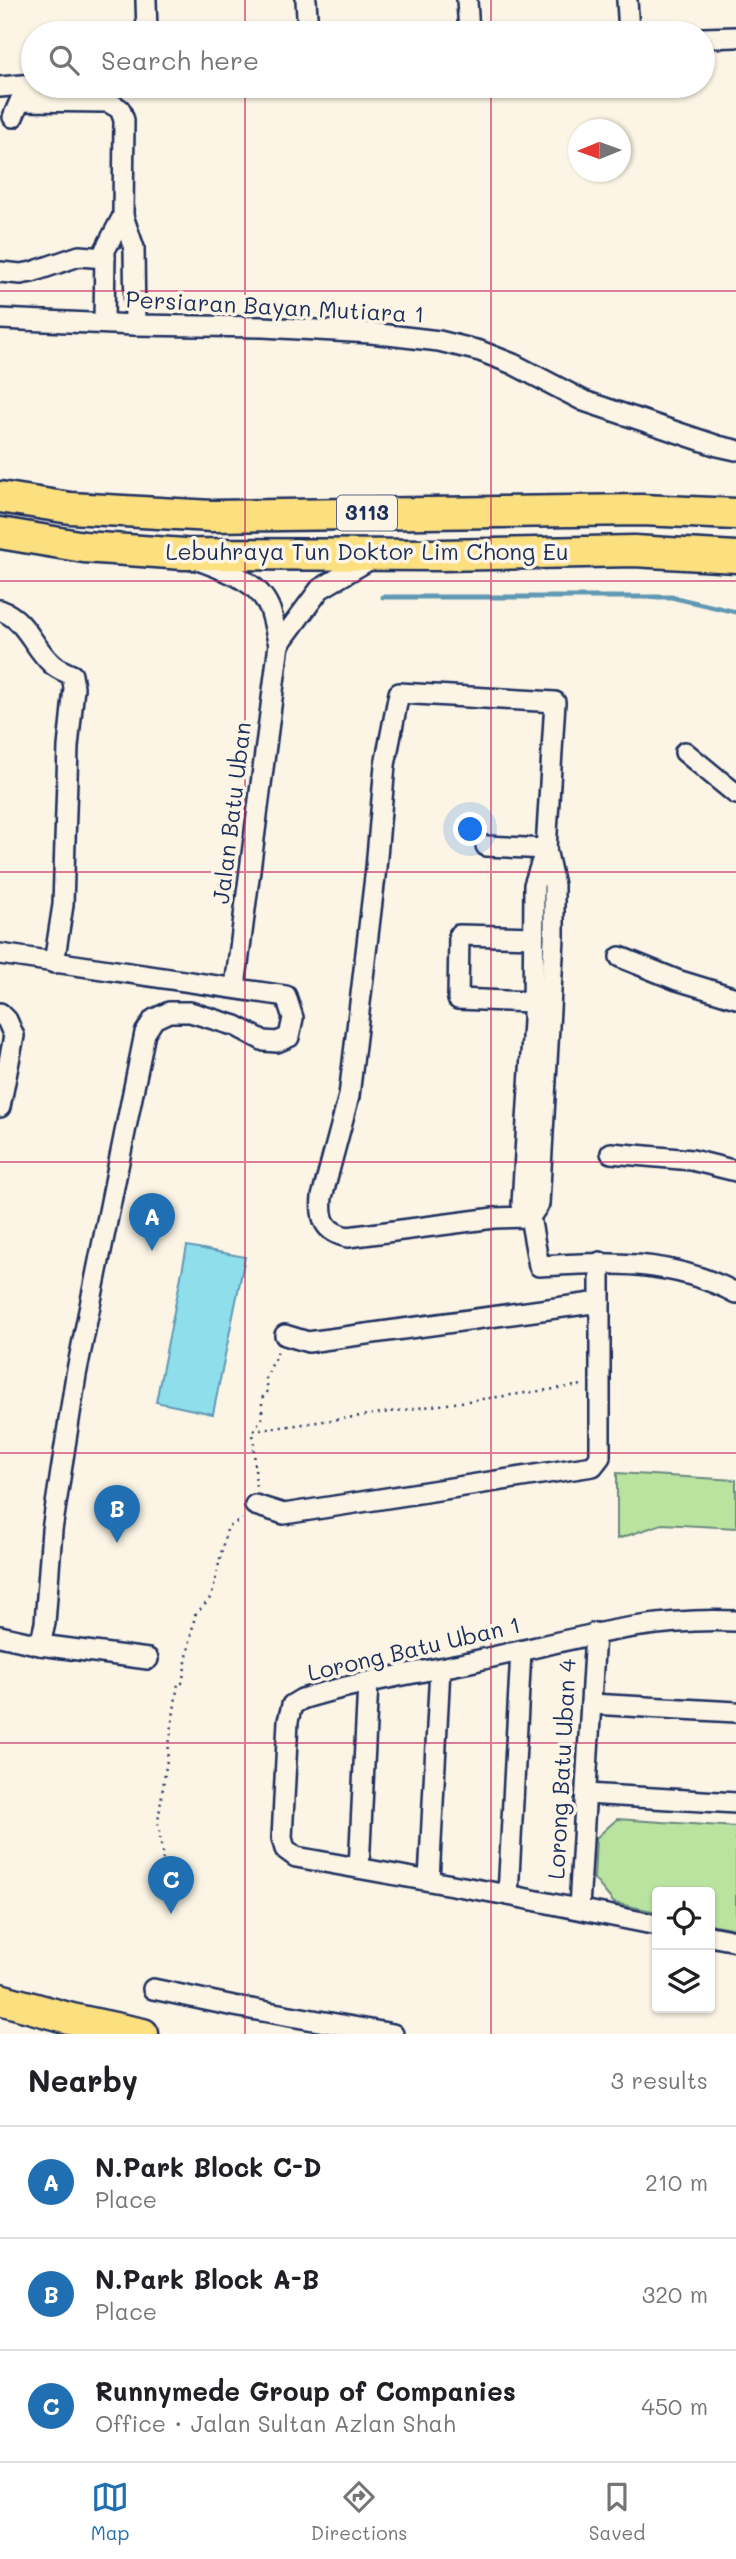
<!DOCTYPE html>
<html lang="en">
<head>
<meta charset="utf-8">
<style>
  body { margin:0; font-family:Mali,sans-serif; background:#f6f6f6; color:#202124 }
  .controls { position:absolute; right:21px; bottom:21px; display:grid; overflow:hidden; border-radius:7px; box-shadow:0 2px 5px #0004 }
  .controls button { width:63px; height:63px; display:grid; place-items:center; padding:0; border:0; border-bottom:2px solid #e0e0e0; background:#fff; color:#202124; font:35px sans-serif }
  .compass { position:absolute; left:568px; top:119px; width:63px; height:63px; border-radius:50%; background:#fff; box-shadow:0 2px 5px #0004; rotate:269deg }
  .you { position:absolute; left:471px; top:830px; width:24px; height:24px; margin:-18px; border:5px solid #fff; border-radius:50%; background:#1a73e8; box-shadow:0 0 0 10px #1a73e833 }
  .badge { display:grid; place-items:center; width:46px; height:46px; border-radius:50%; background:#1f6fb2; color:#fff; font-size:23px; font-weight:700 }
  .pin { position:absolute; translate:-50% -58px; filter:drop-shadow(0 2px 4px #0008) }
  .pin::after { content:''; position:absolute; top:37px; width:24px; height:21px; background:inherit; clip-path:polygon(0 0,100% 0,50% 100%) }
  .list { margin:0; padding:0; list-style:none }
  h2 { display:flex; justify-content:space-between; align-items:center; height:91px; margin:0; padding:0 28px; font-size:30px }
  h2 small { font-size:23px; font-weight:400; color:#757577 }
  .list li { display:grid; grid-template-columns:46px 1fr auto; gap:21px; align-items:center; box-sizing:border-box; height:112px; padding:0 28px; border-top:2px solid #e0e0e0 }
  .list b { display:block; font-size:26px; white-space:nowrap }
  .list p { margin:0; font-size:23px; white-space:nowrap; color:#757577 }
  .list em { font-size:23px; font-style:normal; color:#757577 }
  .icon { flex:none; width:38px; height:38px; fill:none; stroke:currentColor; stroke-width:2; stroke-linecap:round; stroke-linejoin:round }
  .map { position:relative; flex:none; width:736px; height:2034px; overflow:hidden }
  .search { position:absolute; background:#fff; box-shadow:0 2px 5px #0004; left:21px; right:21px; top:21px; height:77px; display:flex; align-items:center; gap:18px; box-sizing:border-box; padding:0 24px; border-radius:38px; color:#757577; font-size:26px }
  .sheet { height:427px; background:#fff }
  nav { display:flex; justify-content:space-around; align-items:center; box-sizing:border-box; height:98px; border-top:2px solid #e0e0e0; background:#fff; font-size:19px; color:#757577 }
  nav a { display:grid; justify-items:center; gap:4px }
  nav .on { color:#1f6fb2 }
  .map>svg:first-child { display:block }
  .green { fill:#bae3a0; stroke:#6a897f; stroke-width:2 }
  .water { fill:#8fdeec; stroke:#6198b3; stroke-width:2 }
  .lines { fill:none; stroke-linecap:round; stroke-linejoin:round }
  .stream { stroke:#6198b3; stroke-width:5 }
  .minor-casing { stroke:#1b2f5e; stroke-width:24 }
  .highway-casing { stroke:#1b2f5e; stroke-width:35 }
  .path { stroke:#1b2f5e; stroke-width:2.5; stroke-dasharray:2 5; stroke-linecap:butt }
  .minor { stroke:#fcf5e5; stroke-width:19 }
  .highway { stroke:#fce080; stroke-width:30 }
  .grid { fill:none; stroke:#c2185b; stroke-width:2; stroke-opacity:0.55 }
  .labels { text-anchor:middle; stroke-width:7; stroke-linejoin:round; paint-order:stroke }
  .shield { fill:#fcf5e5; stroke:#5e6a86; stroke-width:2 }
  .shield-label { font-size:21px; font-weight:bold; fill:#1b2f5e }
  .street-label { font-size:23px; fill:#1b2f5e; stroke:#fcf5e5 }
</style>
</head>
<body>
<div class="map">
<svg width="736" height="2034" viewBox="0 0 736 2034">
  <rect width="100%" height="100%" fill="#fcf5e5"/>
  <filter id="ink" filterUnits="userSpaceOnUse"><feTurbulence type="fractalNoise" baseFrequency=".0143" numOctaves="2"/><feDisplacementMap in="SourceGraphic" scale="14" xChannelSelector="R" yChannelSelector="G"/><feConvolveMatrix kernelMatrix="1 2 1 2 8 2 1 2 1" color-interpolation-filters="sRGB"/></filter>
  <g filter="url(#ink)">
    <g class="green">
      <path d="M617 1473 736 1480V1528L662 1524 617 1539Z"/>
      <path d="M617 1819 736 1827V1929L710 1924V1892H657V1912L614 1903 594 1879 596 1838Z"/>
    </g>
    <path class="water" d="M187 1246 245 1257 213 1414 156 1402Z"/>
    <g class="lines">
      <path class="stream" d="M383 597H671L736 612"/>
      <defs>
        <g id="minor">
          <path d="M146 0 147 33"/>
          <path d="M306 0 308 33"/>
          <path d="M467 0 469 33"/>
          <path d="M627 0 629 33"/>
          <path d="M703 38 736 37"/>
          <path d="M0 87 33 84"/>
          <path d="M13 117 20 101 108 102 120 109 124 120 123 216 134 248 135 325"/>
          <path d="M0 272 21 274 32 272 79 256 105 258"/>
          <path d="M0 319 135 325 263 327 371 333 439 341 480 351 513 364 584 401 718 446 736 450"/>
          <path d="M104 323 105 250 123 216"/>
          <path d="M198 560C224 570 257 580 269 607 274 619 275 632 279 644L235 987"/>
          <path d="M0 610C27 620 32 646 52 664 57 669 66 672 72 675L74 688 68 747 63 905 54 963"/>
          <path d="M279 644 320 589 374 557"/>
          <path d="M399 693 555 702 546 849 554 885V938L539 1204 530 1217 494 1218 348 1237C324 1232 320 1219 322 1197L349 1096 376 868 385 765Z"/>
          <path d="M685 752 736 794"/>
          <path d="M486 846 546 849"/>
          <path d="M546 849 534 885 533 1021 522 1204 530 1217 539 1266C610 1262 671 1259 736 1293"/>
          <path d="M0 954 286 996 293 1018 289 1037 277 1042 264 1041 236 1026 190 1012H169L154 1019 145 1033 76 1375 52 1530 45 1623 40 1645 148 1659"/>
          <path d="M620 957 677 980 736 998"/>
          <path d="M532 1002 458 999 459 935 533 937"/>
          <path d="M0 1013 7 1020 14 1036 0 1107"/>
          <path d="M611 1153 692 1160 736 1171"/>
          <path d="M285 1335 308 1342 600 1302"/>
          <path d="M255 1505 284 1514 593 1466 600 1457V1262"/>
          <path d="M0 1636 40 1645"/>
          <path d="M591 1704 736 1712"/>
          <path d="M586 1794 736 1803"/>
          <path d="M359 1868 368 1683"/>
          <path d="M429 1880 440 1668"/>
          <path d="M508 1895 521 1651"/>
          <path d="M579 1908 595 1633"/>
          <path d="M657 1925 508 1895 296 1857 285 1849 282 1838 288 1721 292 1705 302 1699C359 1681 420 1673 479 1660 564 1642 647 1616 736 1621"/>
          <path d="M710 1936 736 1941"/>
          <path d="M153 1989 234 2006 393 2034"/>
        </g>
        <g id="highway">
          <path d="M0 497 70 508 212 516 641 510 736 514"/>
          <path d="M0 533 84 547 184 554 442 555 634 551 736 557"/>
          <path d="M0 1999 72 2019 143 2034"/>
        </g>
      </defs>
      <use href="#minor" class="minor-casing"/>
      <use href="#highway" class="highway-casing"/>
      <g class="path">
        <path d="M253 1431 583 1385"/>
        <path d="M256 1486 253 1431 262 1418V1398L268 1391 266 1378 278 1351"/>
        <path d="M164 1867 158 1822 178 1683H182L195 1615 209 1600 213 1591 225 1536 228 1527 242 1519"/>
      </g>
      <use href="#minor" class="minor"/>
      <use href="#highway" class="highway"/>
    </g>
  </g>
  <path class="grid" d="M245 0V33M491 0V33M245 86V2034M491 86V2034M0 291H736M0 581H736M0 872H736M0 1162H736M0 1453H736M0 1743H736"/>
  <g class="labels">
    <rect class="shield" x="337" y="495.5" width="60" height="35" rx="5"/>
    <g class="shield-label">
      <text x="367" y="520">3113</text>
    </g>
    <g class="street-label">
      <text transform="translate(275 307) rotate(3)" y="8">Persiaran Bayan Mutiara 1</text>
      <text x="367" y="560">Lebuhraya Tun Doktor Lim Chong Eu</text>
      <text transform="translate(232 813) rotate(-83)" y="8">Jalan Batu Uban</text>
      <text transform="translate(414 1649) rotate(-13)" y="8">Lorong Batu Uban 1</text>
      <text transform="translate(562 1769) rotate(-87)" y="8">Lorong Batu Uban 4</text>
    </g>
  </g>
</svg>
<div class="controls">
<button><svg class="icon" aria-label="locate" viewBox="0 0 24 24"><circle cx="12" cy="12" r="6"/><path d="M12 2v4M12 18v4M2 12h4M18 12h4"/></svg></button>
<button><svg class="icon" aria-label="layers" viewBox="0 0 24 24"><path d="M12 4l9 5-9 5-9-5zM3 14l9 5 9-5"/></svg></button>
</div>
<svg class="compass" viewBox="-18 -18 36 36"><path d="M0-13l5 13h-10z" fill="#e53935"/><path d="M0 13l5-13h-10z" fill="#757577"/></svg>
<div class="you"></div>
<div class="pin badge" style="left:152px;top:1251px">A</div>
<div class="pin badge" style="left:117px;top:1543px">B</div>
<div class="pin badge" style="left:171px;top:1914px">C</div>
<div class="search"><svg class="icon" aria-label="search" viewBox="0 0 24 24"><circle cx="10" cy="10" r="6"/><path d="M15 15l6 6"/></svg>Search here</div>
</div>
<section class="sheet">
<h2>Nearby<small>3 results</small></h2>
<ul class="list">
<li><span class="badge">A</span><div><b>N.Park Block C-D</b><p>Place</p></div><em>210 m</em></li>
<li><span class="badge">B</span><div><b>N.Park Block A-B</b><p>Place</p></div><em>320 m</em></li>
<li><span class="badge">C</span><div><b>Runnymede Group of Companies</b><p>Office · Jalan Sultan Azlan Shah</p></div><em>450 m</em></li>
</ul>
</section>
<nav>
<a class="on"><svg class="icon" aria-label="map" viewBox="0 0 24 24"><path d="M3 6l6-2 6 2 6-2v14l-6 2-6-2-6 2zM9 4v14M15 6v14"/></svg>Map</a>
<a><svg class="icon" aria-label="directions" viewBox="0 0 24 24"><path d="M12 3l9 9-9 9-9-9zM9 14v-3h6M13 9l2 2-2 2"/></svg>Directions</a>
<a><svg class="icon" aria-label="saved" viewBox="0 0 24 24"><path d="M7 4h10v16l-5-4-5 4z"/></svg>Saved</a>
</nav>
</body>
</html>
